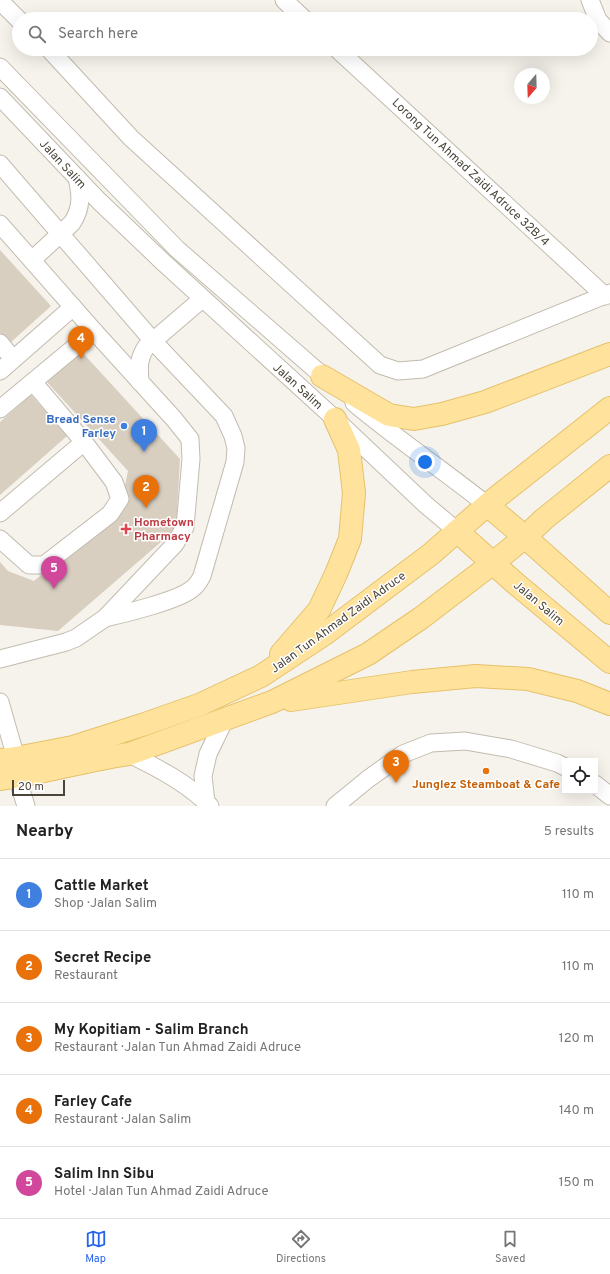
<!DOCTYPE html>
<html lang="en">
<head>
<meta charset="utf-8">
<style>
  body { margin:0; font-family:Overpass,sans-serif; background:#f2f2f2; color:#222 }
  .controls { position:absolute; right:12px; bottom:12px; display:grid; overflow:hidden; border-radius:0px; box-shadow:0 4px 16px #0002 }
  .controls button { width:36px; height:36px; display:grid; place-items:center; padding:0; border:0; border-bottom:1px solid #e0e0e0; background:#fff; color:#222; font:20px sans-serif }
  .compass { position:absolute; left:514px; top:68px; width:36px; height:36px; border-radius:50%; background:#fff; box-shadow:0 4px 16px #0002; rotate:199deg }
  .scale { position:absolute; left:12px; bottom:10px; width:53px; box-sizing:border-box; padding-left:4px; border:2px solid #4b4439; border-top:0; font-size:11px; line-height:14px; white-space:nowrap; color:#4b4439; -webkit-text-stroke:3px #fff; paint-order:stroke }
  .you { position:absolute; left:425px; top:462px; width:14px; height:14px; margin:-10px; border:3px solid #fff; border-radius:50%; background:#1a73e8; box-shadow:0 0 0 6px #1a73e833 }
  .badge { display:grid; place-items:center; width:26px; height:26px; border-radius:50%; background:#2563eb; color:#fff; font-size:13px; font-weight:700 }
  .pin { position:absolute; translate:-50% -33px; filter:drop-shadow(0 1px 2px #0008) }
  .pin::after { content:''; position:absolute; top:21px; width:14px; height:12px; background:inherit; clip-path:polygon(0 0,100% 0,50% 100%) }
  .list { margin:0; padding:0; list-style:none }
  h2 { display:flex; justify-content:space-between; align-items:center; height:52px; margin:0; padding:0 16px; font-size:17px }
  h2 small { font-size:13px; font-weight:400; color:#767676 }
  .list li { display:grid; grid-template-columns:26px 1fr auto; gap:12px; align-items:center; box-sizing:border-box; height:72px; padding:0 16px; border-top:1px solid #e0e0e0 }
  .list b { display:block; font-size:15px; white-space:nowrap }
  .list p { margin:0; font-size:13px; white-space:nowrap; color:#767676 }
  .list em { font-size:13px; font-style:normal; color:#767676 }
  .icon { flex:none; width:22px; height:22px; fill:none; stroke:currentColor; stroke-width:2; stroke-linecap:round; stroke-linejoin:round }
  .map { position:relative; flex:none; width:610px; height:806px; overflow:hidden }
  .search { position:absolute; background:#fff; box-shadow:0 4px 16px #0002; left:12px; right:12px; top:12px; height:44px; display:flex; align-items:center; gap:10px; box-sizing:border-box; padding:0 14px; border-radius:22px; color:#767676; font-size:15px }
  .sheet { height:412px; background:#fff }
  nav { display:flex; justify-content:space-around; align-items:center; box-sizing:border-box; height:56px; border-top:1px solid #e0e0e0; background:#fff; font-size:11px; color:#767676 }
  nav a { display:grid; justify-items:center; gap:2px }
  nav .on { color:#2563eb }
  .map>svg:first-child { display:block }
  .building { fill:#d8cfc1 }
  .lines { fill:none; stroke-linecap:round; stroke-linejoin:round }
  .minor-casing { stroke:#c2bbae; stroke-width:19 }
  .major-casing { stroke:#e6c16a; stroke-width:24 }
  .minor { stroke:#fff; stroke-width:17 }
  .major { stroke:#ffe39c; stroke-width:22 }
  .shop-dot { fill:#3f7fe0; stroke:#fff; stroke-width:1.5 }
  .health-dot { fill:#e0444e; stroke:#fff; stroke-width:1.5 }
  .food-dot { fill:#e8710a; stroke:#fff; stroke-width:1.5 }
  .labels { text-anchor:middle; stroke-width:3; stroke-linejoin:round; paint-order:stroke }
  .street-label { font-size:12px; fill:#4b4439; stroke:#fff }
  .shop-label { font-size:12px; font-weight:bold; fill:#366cbe; stroke:#fff; text-anchor:end }
  .health-label { font-size:12px; font-weight:bold; fill:#be3a42; stroke:#fff; text-anchor:start }
  .food-label { font-size:12px; font-weight:bold; fill:#c56008; stroke:#fff }
</style>
</head>
<body>
<div class="map">
<svg width="610" height="806" viewBox="0 0 610 806">
  <rect width="100%" height="100%" fill="#f6f3ec"/>
  <g class="building">
    <path d="M0 250 51 306 10 343 0 333Z"/>
    <path d="M81 351 180 459 176 529 58 631 0 625V562L8 571 34 581 120 510 128 471 47 382Z"/>
    <path d="M31 395 67 436 0 495V422Z"/>
  </g>
  <g class="lines">
    <defs>
      <g id="minor">
        <path d="M284 0 304 19"/>
        <path d="M590 0 598 20 610 33"/>
        <path d="M0 1 19 20"/>
        <path d="M49 49 131 138 380 365 398 371 423 369 610 293"/>
        <path d="M337 49 605 296"/>
        <path d="M0 67 177 249 331 383"/>
        <path d="M0 97 99 201 163 262 335 419 426 505 457 531"/>
        <path d="M0 164 153 341 224 416 233 436 236 448 235 462 202 576C200 580 197 585 193 588 181 600 123 614 105 618"/>
        <path d="M0 224 94 331 174 419 190 439 191 459 185 527 175 544 105 618 76 638 66 642 0 659"/>
        <path d="M32 260 72 223C82 208 81 195 77 178"/>
        <path d="M0 343 13 359"/>
        <path d="M0 371 73 307"/>
        <path d="M140 382C139 367 138 359 146 347L202 299"/>
        <path d="M354 403C397 439 443 470 487 505"/>
        <path d="M0 409 94 331"/>
        <path d="M0 513 84 442"/>
        <path d="M0 539 29 565H44L110 514 120 499 114 482 84 442 33 382"/>
        <path d="M0 702 16 758"/>
        <path d="M129 754C158 768 187 783 210 806"/>
        <path d="M17 777 26 806"/>
        <path d="M595 784 610 796"/>
        <path d="M206 802 203 776 208 754 224 721"/>
        <path d="M335 806 368 779 403 754 431 743 465 741 511 749 557 763 565 767"/>
      </g>
      <g id="major">
        <path d="M322 376 389 415 414 419 442 414 485 402 610 354"/>
        <path d="M487 505 525 537 610 613"/>
        <path d="M457 531 515 583 610 662"/>
        <path d="M281 654 319 610 336 574 350 539 354 493 349 450 335 419"/>
        <path d="M291 700 412 682 476 676 528 679 577 691 610 704"/>
        <path d="M0 760 16 758 73 747 142 725 199 705 261 676 326 633 431 554 487 505 610 408"/>
        <path d="M0 779C44 773 86 760 129 754L272 702 368 654 421 618 493 563 525 537 544 519 610 466"/>
      </g>
    </defs>
    <use href="#minor" class="minor-casing"/>
    <use href="#major" class="major-casing"/>
    <use href="#minor" class="minor"/>
    <use href="#major" class="major"/>
  </g>
  <circle class="shop-dot" cx="124" cy="426" r="4"/>
  <path class="health-dot" d="M124 523h4v4h4v4h-4v4h-4v-4h-4v-4h4z"/>
  <circle class="food-dot" cx="486" cy="771" r="4"/>
  <g class="labels">
    <g class="street-label">
      <text transform="translate(63 164) rotate(47)" y="4">Jalan Salim</text>
      <text transform="translate(471 172) rotate(43)" y="4">Lorong Tun Ahmad Zaidi Adruce 32B/4</text>
      <text transform="translate(298 386) rotate(42)" y="4">Jalan Salim</text>
      <text transform="translate(539 603) rotate(40)" y="4">Jalan Salim</text>
      <text transform="translate(338 622) rotate(-36)" y="4">Jalan Tun Ahmad Zaidi Adruce</text>
    </g>
    <g class="shop-label">
      <text x="116" y="423">Bread Sense<tspan x="116" dy="14">Farley</tspan></text>
    </g>
    <g class="health-label">
      <text x="134" y="526">Hometown<tspan x="134" dy="14">Pharmacy</tspan></text>
    </g>
    <g class="food-label">
      <text x="486" y="788">Junglez Steamboat &amp; Cafe</text>
    </g>
  </g>
</svg>
<div class="controls">
<button><svg class="icon" aria-label="locate" viewBox="0 0 24 24"><circle cx="12" cy="12" r="6"/><path d="M12 2v4M12 18v4M2 12h4M18 12h4"/></svg></button>
</div>
<svg class="compass" viewBox="-18 -18 36 36"><path d="M0-13l5 13h-10z" fill="#e53935"/><path d="M0 13l5-13h-10z" fill="#767676"/></svg>
<div class="scale">20 m</div>
<div class="you"></div>
<div class="pin badge" style="left:144px;top:452px;background:#3f7fe0">1</div>
<div class="pin badge" style="left:146px;top:508px;background:#e8710a">2</div>
<div class="pin badge" style="left:396px;top:783px;background:#e8710a">3</div>
<div class="pin badge" style="left:81px;top:359px;background:#e8710a">4</div>
<div class="pin badge" style="left:54px;top:589px;background:#d1479c">5</div>
<div class="search"><svg class="icon" aria-label="search" viewBox="0 0 24 24"><circle cx="10" cy="10" r="6"/><path d="M15 15l6 6"/></svg>Search here</div>
</div>
<section class="sheet">
<h2>Nearby<small>5 results</small></h2>
<ul class="list">
<li><span class="badge" style="background:#3f7fe0">1</span><div><b>Cattle Market</b><p>Shop · Jalan Salim</p></div><em>110 m</em></li>
<li><span class="badge" style="background:#e8710a">2</span><div><b>Secret Recipe</b><p>Restaurant</p></div><em>110 m</em></li>
<li><span class="badge" style="background:#e8710a">3</span><div><b>My Kopitiam - Salim Branch</b><p>Restaurant · Jalan Tun Ahmad Zaidi Adruce</p></div><em>120 m</em></li>
<li><span class="badge" style="background:#e8710a">4</span><div><b>Farley Cafe</b><p>Restaurant · Jalan Salim</p></div><em>140 m</em></li>
<li><span class="badge" style="background:#d1479c">5</span><div><b>Salim Inn Sibu</b><p>Hotel · Jalan Tun Ahmad Zaidi Adruce</p></div><em>150 m</em></li>
</ul>
</section>
<nav>
<a class="on"><svg class="icon" aria-label="map" viewBox="0 0 24 24"><path d="M3 6l6-2 6 2 6-2v14l-6 2-6-2-6 2zM9 4v14M15 6v14"/></svg>Map</a>
<a><svg class="icon" aria-label="directions" viewBox="0 0 24 24"><path d="M12 3l9 9-9 9-9-9zM9 14v-3h6M13 9l2 2-2 2"/></svg>Directions</a>
<a><svg class="icon" aria-label="saved" viewBox="0 0 24 24"><path d="M7 4h10v16l-5-4-5 4z"/></svg>Saved</a>
</nav>
</body>
</html>
